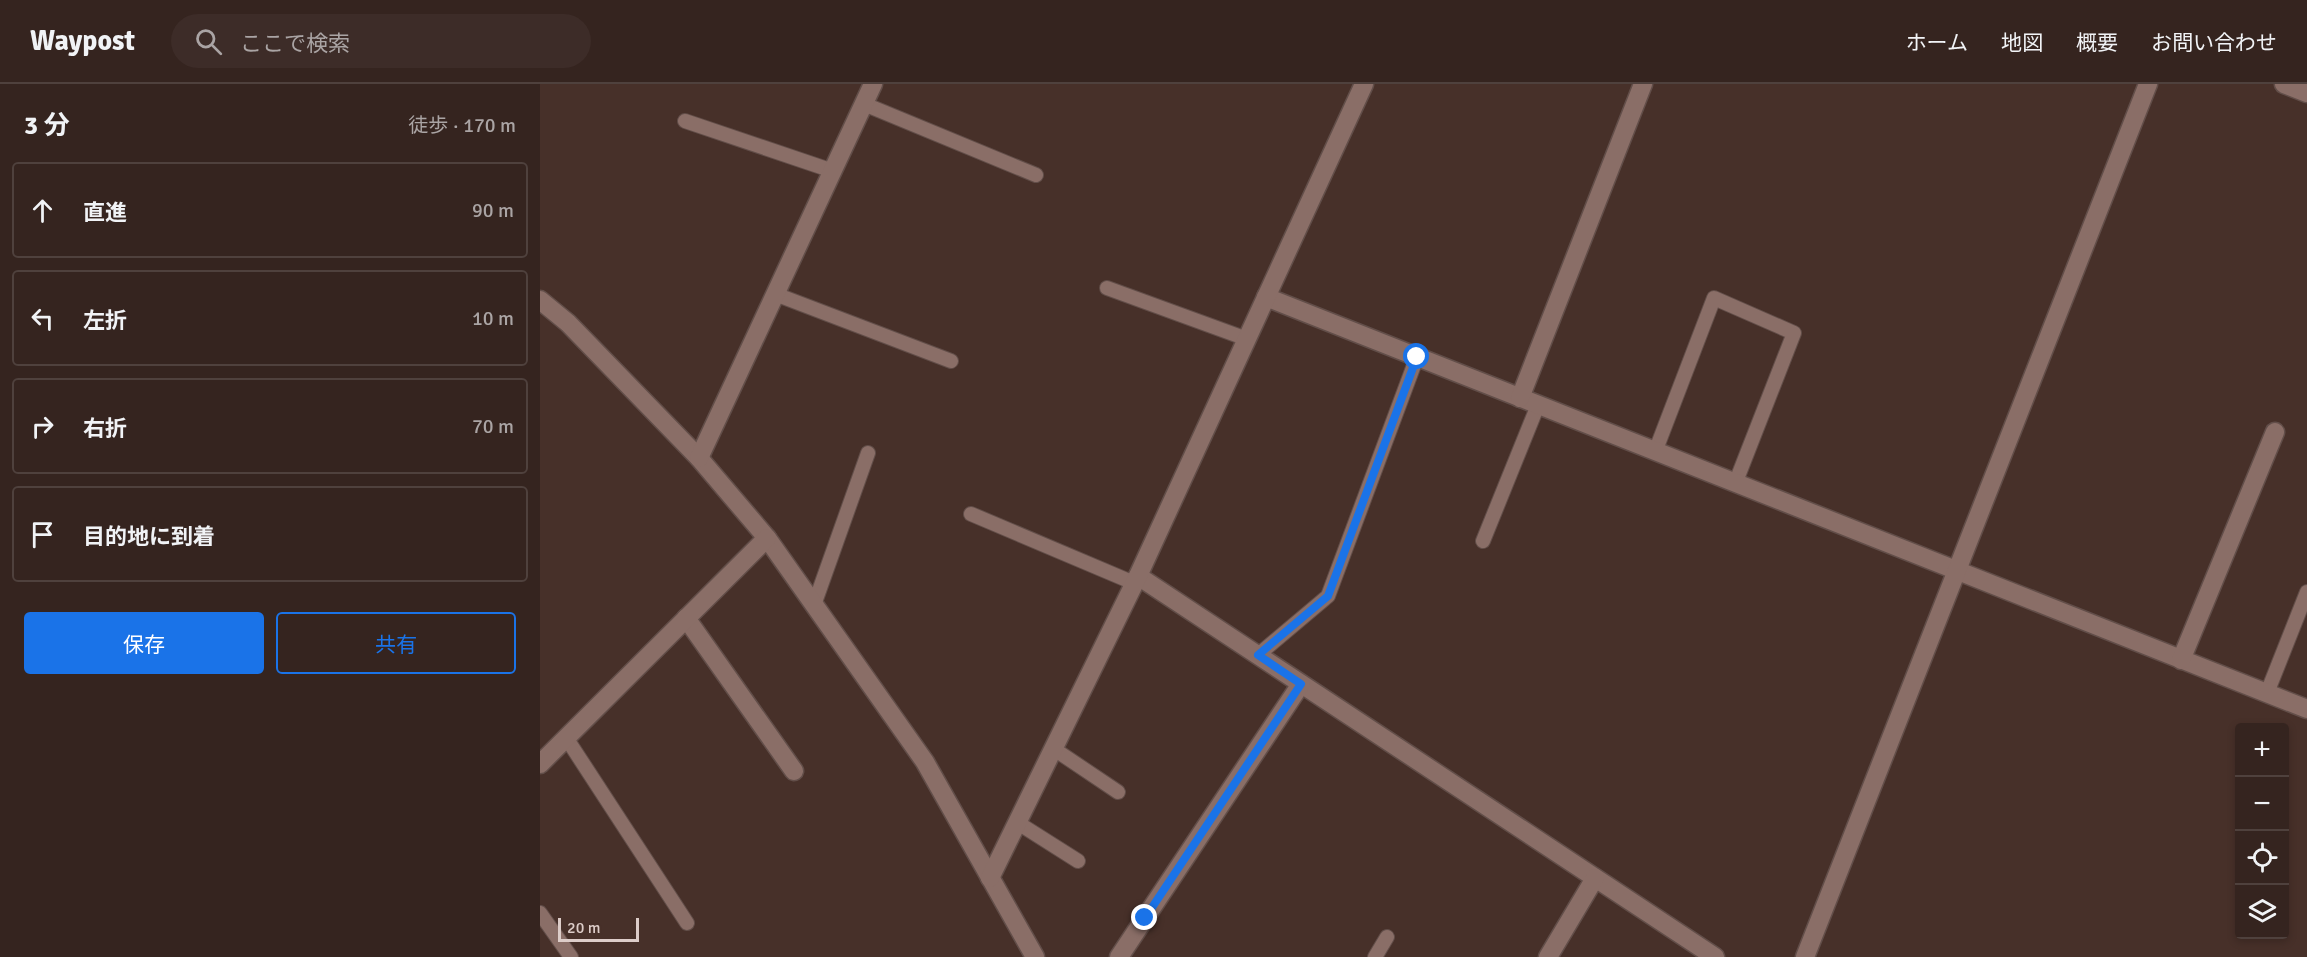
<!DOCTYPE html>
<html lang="ja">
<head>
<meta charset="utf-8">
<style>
  body { margin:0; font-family:Signika,"Noto Sans JP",sans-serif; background:#3d2c28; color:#f1f3f6 }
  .controls { position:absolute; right:18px; bottom:18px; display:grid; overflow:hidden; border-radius:6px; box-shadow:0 3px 9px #0003 }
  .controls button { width:54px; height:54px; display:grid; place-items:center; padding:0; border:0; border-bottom:2px solid #4f413d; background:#35241f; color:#f1f3f6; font:30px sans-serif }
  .scale { position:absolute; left:18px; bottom:15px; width:81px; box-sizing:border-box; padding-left:6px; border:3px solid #ddcdc9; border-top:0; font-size:16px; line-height:21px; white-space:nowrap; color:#ddcdc9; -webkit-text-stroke:4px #473029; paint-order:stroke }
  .stop { position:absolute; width:18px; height:18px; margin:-14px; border:4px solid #1a73e8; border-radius:50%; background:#fff }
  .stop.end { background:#1a73e8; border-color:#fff; box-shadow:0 2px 6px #0008 }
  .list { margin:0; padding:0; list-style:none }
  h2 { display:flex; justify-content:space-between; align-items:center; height:78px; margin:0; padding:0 24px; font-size:26px }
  h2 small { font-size:20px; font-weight:400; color:#aaa4a4 }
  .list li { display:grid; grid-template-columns:39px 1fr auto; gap:18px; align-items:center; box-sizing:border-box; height:96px; margin:0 12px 12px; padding:0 12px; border:2px solid #4f413d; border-radius:6px }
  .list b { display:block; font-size:22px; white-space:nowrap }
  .list em { font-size:20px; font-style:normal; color:#aaa4a4 }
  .actions { display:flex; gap:12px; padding:18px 24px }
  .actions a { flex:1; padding:14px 0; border:2px solid #1a73e8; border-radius:6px; text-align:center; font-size:21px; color:#1a73e8 }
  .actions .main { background:#1a73e8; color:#fff }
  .icon { flex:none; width:33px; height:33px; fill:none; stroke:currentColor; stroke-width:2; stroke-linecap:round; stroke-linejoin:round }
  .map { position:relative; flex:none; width:1767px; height:873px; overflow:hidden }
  header { display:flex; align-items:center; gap:36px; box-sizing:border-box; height:84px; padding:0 30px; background:#35241f; border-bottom:2px solid #4f413d }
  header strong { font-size:28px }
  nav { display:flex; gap:33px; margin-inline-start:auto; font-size:21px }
  .search { width:420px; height:54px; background:#3d2c28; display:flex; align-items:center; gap:15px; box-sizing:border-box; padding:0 21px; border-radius:33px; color:#aaa4a4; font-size:22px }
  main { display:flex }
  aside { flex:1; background:#35241f }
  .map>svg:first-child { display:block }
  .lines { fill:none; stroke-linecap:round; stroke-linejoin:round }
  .service-casing { stroke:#624e49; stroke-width:16 }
  .minor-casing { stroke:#624e49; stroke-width:21 }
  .tertiary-casing { stroke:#624e49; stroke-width:21 }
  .service { stroke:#8a6e67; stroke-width:14 }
  .minor { stroke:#8a6e67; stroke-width:18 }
  .tertiary { stroke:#8a6e67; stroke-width:18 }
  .route { stroke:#1a73e8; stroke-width:8 }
</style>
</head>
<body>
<header>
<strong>Waypost</strong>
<div class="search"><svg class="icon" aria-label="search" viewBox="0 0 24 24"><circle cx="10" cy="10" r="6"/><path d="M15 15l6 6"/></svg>ここで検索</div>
<nav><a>ホーム</a><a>地図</a><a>概要</a><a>お問い合わせ</a></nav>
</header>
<main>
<aside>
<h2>3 分<small>徒歩 · 170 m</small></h2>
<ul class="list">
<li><svg class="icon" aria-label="ahead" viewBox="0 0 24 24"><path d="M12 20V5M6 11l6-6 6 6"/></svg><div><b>直進</b></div><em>90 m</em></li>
<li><svg class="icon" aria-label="left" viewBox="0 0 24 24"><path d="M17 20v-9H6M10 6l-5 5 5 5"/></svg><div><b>左折</b></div><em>10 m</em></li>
<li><svg class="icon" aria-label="right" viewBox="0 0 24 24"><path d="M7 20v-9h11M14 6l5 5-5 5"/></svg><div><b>右折</b></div><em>70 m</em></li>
<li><svg class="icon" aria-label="arrive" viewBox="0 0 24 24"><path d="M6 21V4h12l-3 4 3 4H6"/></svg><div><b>目的地に到着</b></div></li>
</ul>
<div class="actions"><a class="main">保存</a><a>共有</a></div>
</aside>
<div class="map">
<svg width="1767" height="873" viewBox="0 0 1767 873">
  <rect width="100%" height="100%" fill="#473029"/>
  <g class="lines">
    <defs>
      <g id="service">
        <path d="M324 20 496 91"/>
        <path d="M145 37 293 87"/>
        <path d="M567 204 707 255"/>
        <path d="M235 210 411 277"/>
        <path d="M1115 368 1174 214 1254 249 1195 400"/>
        <path d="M431 430 594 499"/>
        <path d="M943 457 998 321"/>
        <path d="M274 521 328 369"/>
        <path d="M718 571 788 512 877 273"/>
        <path d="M1727 609 1767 508"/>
        <path d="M27 655 147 839"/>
        <path d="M514 665 578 708"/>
        <path d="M478 739 538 777"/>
        <path d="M0 829 31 873"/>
        <path d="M835 873 847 853"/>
      </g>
      <g id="minor">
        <path d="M726 213 1767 625"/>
        <path d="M0 216 28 239 159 374 227 454 385 678 495 873"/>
        <path d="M980 314 1103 0"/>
        <path d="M159 374 333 0"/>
        <path d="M598 492 1175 873"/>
        <path d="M146 534 254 687"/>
        <path d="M1641 576 1735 348"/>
        <path d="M0 680 227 454"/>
        <path d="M450 794 598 492 824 0"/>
        <path d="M579 873 761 600"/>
        <path d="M1008 873 1055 794"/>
        <path d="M1265 873 1608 0"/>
      </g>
      <path id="tertiary" d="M1744 0 1767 9"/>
    </defs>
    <use href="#service" class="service-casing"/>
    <use href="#minor" class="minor-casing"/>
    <use href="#tertiary" class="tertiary-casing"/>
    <use href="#service" class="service"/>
    <use href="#minor" class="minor"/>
    <use href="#tertiary" class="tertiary"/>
  </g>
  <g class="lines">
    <path class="route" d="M605 834 761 600 718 571 788 512 877 273"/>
  </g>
</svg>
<div class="controls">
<button>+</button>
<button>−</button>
<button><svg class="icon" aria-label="locate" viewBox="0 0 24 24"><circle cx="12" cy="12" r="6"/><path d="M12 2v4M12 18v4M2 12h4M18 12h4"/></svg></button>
<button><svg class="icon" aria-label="layers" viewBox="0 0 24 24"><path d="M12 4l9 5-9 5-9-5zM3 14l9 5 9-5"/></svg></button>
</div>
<div class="scale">20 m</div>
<div class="stop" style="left:877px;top:273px"></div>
<div class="stop end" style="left:605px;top:834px"></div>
</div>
</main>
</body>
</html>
